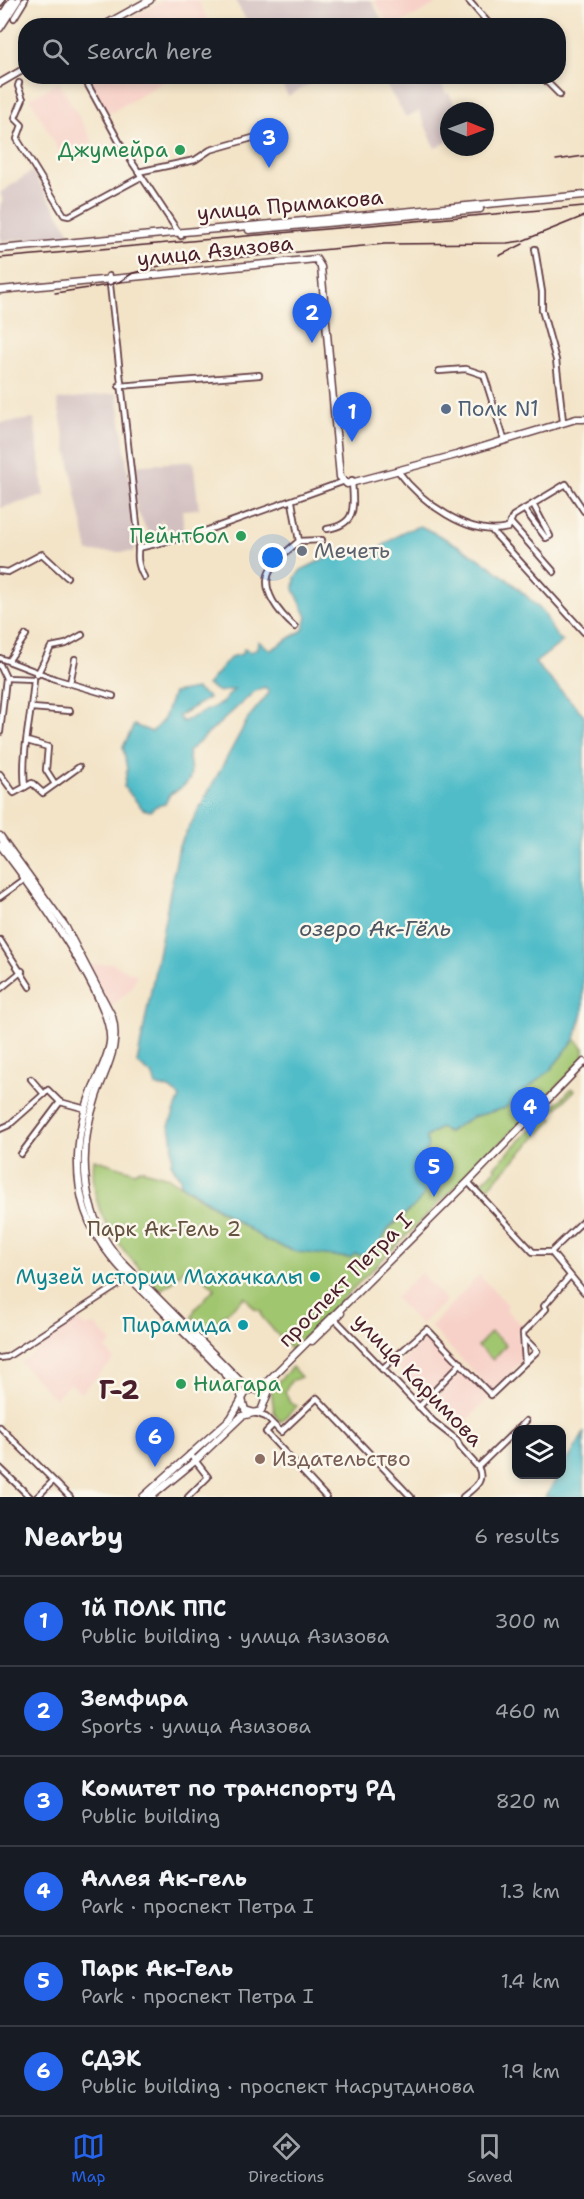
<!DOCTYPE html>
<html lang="en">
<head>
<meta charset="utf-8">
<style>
  body { margin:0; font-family:"Shantell Sans",sans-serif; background:#20242c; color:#f1f3f6 }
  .controls { position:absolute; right:18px; bottom:18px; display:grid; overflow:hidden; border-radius:12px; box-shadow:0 3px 9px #0003 }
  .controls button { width:54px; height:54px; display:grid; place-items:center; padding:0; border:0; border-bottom:2px solid #363941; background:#171b24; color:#f1f3f6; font:30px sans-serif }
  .compass { position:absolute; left:440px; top:102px; width:54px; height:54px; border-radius:50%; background:#171b24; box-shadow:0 3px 9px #0003; rotate:91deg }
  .you { position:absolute; left:273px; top:558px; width:21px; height:21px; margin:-15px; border:4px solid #fff; border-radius:50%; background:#1a73e8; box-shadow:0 0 0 9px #1a73e833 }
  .badge { display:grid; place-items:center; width:39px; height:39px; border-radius:50%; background:#2563eb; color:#fff; font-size:20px; font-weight:700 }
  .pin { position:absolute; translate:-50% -50px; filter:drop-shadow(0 2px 3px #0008) }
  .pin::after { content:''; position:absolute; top:32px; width:21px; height:18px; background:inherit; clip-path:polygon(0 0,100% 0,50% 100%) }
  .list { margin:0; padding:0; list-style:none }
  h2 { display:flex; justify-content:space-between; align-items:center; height:78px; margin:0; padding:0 24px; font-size:26px }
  h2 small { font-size:20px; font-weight:400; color:#9ea1a6 }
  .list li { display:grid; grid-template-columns:39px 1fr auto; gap:18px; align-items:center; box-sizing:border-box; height:90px; padding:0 24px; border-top:2px solid #363941 }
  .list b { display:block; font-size:22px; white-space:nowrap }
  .list p { margin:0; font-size:20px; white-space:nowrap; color:#9ea1a6 }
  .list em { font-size:20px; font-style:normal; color:#9ea1a6 }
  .icon { flex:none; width:33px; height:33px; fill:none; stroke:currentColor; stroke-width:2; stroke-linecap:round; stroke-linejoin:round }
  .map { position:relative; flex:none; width:584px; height:1497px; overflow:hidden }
  .search { position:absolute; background:#171b24; box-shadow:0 3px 9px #0003; left:18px; right:18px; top:18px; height:66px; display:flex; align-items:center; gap:15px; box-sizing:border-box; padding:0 21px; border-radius:24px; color:#9ea1a6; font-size:22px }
  .sheet { height:618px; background:#171b24 }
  nav { display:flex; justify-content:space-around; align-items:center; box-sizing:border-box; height:84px; border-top:2px solid #363941; background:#171b24; font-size:16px; color:#9ea1a6 }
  nav a { display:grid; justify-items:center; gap:3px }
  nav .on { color:#2563eb }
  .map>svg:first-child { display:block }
  .built { fill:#f7d1c8 }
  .industrial { fill:#d2bfc0 }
  .green { fill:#a1c670; stroke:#76724e; stroke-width:1.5 }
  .water { fill:#4fbcc8; stroke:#4c6e7a; stroke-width:1.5 }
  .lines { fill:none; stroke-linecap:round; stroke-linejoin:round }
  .minor-casing { stroke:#633d43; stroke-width:8 }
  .major-casing { stroke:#633d43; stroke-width:9 }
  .minor { stroke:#fff; stroke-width:4.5 }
  .major { stroke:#fff; stroke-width:6 }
  .rail { stroke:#4a1f2b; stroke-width:1.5 }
  .leisure-dot { fill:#2e9e5b; stroke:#fbf7ec; stroke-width:2 }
  .service-dot { fill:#5c6f8a; stroke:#fbf7ec; stroke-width:2 }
  .worship-dot { fill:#6b7280; stroke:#fbf7ec; stroke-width:2 }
  .culture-dot { fill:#0f9aa8; stroke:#fbf7ec; stroke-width:2 }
  .education-dot { fill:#8d6e63; stroke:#fbf7ec; stroke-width:2 }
  .labels { text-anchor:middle; stroke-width:5; stroke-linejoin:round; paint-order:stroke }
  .leisure-label { font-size:21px; fill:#27864d; stroke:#fbf7ec; text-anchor:end }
  .street-label { font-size:21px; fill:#4a1f2b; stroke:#fbf7ec }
  .service-label { font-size:21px; fill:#4e5e75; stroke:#fbf7ec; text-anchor:start }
  .worship-label { font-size:21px; fill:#5b616d; stroke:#fbf7ec; text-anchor:start }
  .park-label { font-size:21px; fill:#645140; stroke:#fbf7ec }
  .culture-label { font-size:21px; fill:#0d838f; stroke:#fbf7ec; text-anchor:end }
  .education-label { font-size:21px; fill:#785e54; stroke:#fbf7ec; text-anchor:start }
  .water-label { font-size:22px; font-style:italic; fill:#4c5662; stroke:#fbf7ec }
  .district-label { font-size:27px; font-weight:bold; fill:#4a1f2b; stroke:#fbf7ec }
</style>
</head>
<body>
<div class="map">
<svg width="584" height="1497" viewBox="0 0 584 1497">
  <rect width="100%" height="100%" fill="#fbf7ec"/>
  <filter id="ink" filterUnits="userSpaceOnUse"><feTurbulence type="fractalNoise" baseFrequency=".0167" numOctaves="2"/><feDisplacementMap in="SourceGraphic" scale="12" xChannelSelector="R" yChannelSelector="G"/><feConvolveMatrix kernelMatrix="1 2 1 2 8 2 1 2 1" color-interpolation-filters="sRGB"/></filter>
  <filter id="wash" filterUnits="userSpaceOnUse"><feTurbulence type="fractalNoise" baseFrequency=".008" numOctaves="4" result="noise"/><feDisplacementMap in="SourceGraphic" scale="24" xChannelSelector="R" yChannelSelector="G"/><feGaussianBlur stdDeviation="1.35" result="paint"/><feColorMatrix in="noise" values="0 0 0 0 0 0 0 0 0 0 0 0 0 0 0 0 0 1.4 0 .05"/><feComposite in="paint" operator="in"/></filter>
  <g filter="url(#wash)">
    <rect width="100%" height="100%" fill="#f3e4c8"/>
    <g class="built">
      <path d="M163 0H198L210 25H119Z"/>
      <path d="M374 0H443L396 26 389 25Z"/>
      <path d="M88 77H171L109 114Z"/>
      <path d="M59 82 93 142 63 159 30 98Z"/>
      <path d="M111 963 137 975 131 989 111 1007 88 965Z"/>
      <path d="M421 1273 446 1301 420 1325 395 1298Z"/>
      <path d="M479 1275 508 1305 506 1310 524 1327 517 1335 521 1338 524 1359 492 1391 430 1327Z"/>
      <path d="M77 1318 86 1327 95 1325 112 1342 106 1349 114 1359 81 1393 70 1383 55 1399 21 1363Z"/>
      <path d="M428 1335 459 1365 427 1397 397 1367Z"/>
      <path d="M462 1371 489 1398 458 1429 431 1402Z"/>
    </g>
    <g class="industrial">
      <path d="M235 0H371L385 25H249Z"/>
      <path d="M278 77H323L288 96Z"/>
      <path d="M381 77H439L446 94 449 93 458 111H449V141L435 148 419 111 406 117Z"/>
      <path d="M32 171 69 231 68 234 0 241V205L3 200 0 193Z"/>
      <path d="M115 233 116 236 0 247V243L34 238Z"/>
      <path d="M117 393 138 544 133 552H88L57 400Z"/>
      <path d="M34 419 44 496 0 508V423Z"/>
      <path d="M193 461 199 509 182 510 184 531 168 532V527H164L162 519 158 532 150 536 137 511 132 466Z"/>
    </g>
    <g class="green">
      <path d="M575 1039 584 1048V1060L291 1350 262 1317 261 1311 255 1309 245 1297 206 1331 192 1317 195 1309 215 1288 194 1271 183 1270 173 1282 160 1290C124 1252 87 1217 94 1159L135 1172 140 1169 168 1177 267 1241 298 1252 328 1254 345 1258 380 1244 388 1228 401 1220 425 1192 429 1182 428 1169 423 1158 426 1137 440 1128 448 1132 472 1117 505 1108 556 1063Z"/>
      <path d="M572 1088 575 1090 550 1115 553 1119 485 1191 479 1185 496 1169 494 1167Z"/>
      <path d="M491 1332 506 1345 493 1360 478 1346Z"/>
      <path d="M292 1367 301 1377 291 1381 285 1391 290 1403 297 1406 280 1422 274 1412 271 1389Z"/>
    </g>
    <g class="water">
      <path d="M420 526C469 549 502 571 540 609 551 619 549 633 563 641L535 663 584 715 583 1013 575 1039 551 1069 505 1108 472 1117 448 1132 440 1128 426 1137 428 1146 423 1158C440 1194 414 1205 391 1226 383 1233 378 1258 364 1256 361 1256 358 1254 355 1254L350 1258 298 1252 267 1241 181 1184 180 1178 171 1163C173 1153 174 1136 169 1126L180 1097 169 1089 156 1086 153 1076 137 1063 179 846 249 717 269 693 265 687 255 691 188 752C192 777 195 782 170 794L165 804 156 806 150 811 143 809 124 787 127 769 123 747 134 725 152 732 164 719 173 693 196 689 209 698 178 716 183 722 222 703 234 689 219 692 207 685 231 657 242 654 244 649 251 652 257 648 258 641 271 650 303 630 307 617 294 589 295 578 301 570 338 552 378 549 405 531Z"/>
      <path d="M584 1433V1497H545L559 1475 562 1474V1470Z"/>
    </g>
  </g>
  <g filter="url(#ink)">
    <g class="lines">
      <defs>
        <g id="minor">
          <path d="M468 0 491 26"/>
          <path d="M0 3 2 0"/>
          <path d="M14 18 25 0"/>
          <path d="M83 76 122 147 181 236"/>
          <path d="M541 76 560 95"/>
          <path d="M19 83 18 86 23 99 15 118 22 125 17 139 64 215 69 216 141 177"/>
          <path d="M138 172 195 160 210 150 256 137"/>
          <path d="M535 249 542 292V310L556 360 563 421"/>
          <path d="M109 276 139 542C137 556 137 565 144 577"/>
          <path d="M439 371 466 369 484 375 504 439"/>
          <path d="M119 386 259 375"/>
          <path d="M398 471C420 501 469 538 508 528L513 516 566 484 584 511"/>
          <path d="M292 502 299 541C290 549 277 558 271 569 258 589 281 615 295 627"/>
          <path d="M524 509 546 538 550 536 533 504"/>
          <path d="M510 522 554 572"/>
          <path d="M327 529C359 524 353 505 352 480"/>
          <path d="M493 532 584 632"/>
          <path d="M299 541 322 540"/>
          <path d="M138 548 191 536 345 481"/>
          <path d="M0 571 8 572 42 554 67 577"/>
          <path d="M0 658 55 679 113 696"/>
          <path d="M9 660 26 635"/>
          <path d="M0 665 6 678 0 732"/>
          <path d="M37 675 51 647 66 644 82 635"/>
          <path d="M6 678 34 679"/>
          <path d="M70 683 75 659"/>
          <path d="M32 708 70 711"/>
          <path d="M27 741 48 747 46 770 55 784"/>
          <path d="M0 774 14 793 25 787C21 750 32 715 34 679"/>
          <path d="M25 787 32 783 43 793 79 767"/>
          <path d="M0 897 25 879"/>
          <path d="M0 940 30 987"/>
          <path d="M0 989 22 971"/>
          <path d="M31 1079 44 1094 48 1090 60 1102"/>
          <path d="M0 1129 9 1125 44 1094"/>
          <path d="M21 1154 60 1102 86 1109"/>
          <path d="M468 1182 533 1252H551L584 1292"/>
          <path d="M551 1252 584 1220"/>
          <path d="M334 1318 434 1422 457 1440 460 1447 478 1467"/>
          <path d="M0 1358 7 1357 129 1278"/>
          <path d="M525 1362 523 1333 546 1309 544 1306 570 1276"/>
          <path d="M382 1369 427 1329 491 1395 537 1351 524 1338"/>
          <path d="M419 1407 461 1363"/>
          <path d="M255 1413 266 1417 281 1432 317 1398 411 1497"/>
          <path d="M273 1425 266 1432 326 1497"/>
          <path d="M0 1427 70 1497"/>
          <path d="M517 1430 526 1421"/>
          <path d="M0 1468 30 1497"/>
          <path d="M37 1497 53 1481"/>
          <path d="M188 1497 208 1477 190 1454"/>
          <path d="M463 1497C473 1488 486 1482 478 1467L516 1430"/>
        </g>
        <g id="major">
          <path d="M0 19 12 0"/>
          <path d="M103 26 150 0"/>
          <path d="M0 28 18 0"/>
          <path d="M0 83 26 68"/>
          <path d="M249 230 480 209"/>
          <path d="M0 249 584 195"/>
          <path d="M0 290 316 259 321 267 340 477 347 484 456 455 576 419H584"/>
          <path d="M0 836 65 926 112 1016C121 1048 104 1070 95 1100 77 1154 81 1217 121 1261L243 1384 261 1392 265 1401"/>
          <path d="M0 845C27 880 115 1001 110 1042 108 1059 97 1077 91 1093 77 1129 73 1173 85 1210 98 1249 127 1275 155 1303 183 1332 211 1359 239 1388L245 1410 255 1413"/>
          <path d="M312 1341 341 1313"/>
          <path d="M143 1497 231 1418 246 1392 267 1382 468 1182 584 1062"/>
          <path d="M151 1497 195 1461 242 1416 261 1411 273 1380"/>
        </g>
      </defs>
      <use href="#minor" class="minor-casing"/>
      <use href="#major" class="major-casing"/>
      <use href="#minor" class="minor"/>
      <use href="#major" class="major"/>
      <g class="rail">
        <path d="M556 160 584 156"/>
        <path d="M499 256 523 244"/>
        <path d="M0 258 584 206"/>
        <path d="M55 293 109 285 119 282 133 273 167 264 385 244 507 243 522 241 584 216"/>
      </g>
    </g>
  </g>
  <g class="leisure-dot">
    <circle cx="180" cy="150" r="6"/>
    <circle cx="241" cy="536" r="6"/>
    <circle cx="181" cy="1384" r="6"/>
  </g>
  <circle class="service-dot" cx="446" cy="409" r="6"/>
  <circle class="worship-dot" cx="302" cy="551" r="6"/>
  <g class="culture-dot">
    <circle cx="315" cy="1277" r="6"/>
    <circle cx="243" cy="1325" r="6"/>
  </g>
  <circle class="education-dot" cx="260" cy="1459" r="6"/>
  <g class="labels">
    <g class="leisure-label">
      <text x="168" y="157">Джумейра</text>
      <text x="229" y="543">Пейнтбол</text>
      <text x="193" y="1391" text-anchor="start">Ниагара</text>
    </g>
    <g class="street-label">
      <text transform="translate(290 205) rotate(-5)" y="7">улица Примакова</text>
      <text transform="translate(215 251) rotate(-6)" y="7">улица Азизова</text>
      <text transform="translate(345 1280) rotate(-45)" y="7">проспект Петра I</text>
      <text transform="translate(418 1380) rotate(46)" y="7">улица Каримова</text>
    </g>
    <g class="service-label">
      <text x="458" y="416">Полк N1</text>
    </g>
    <g class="worship-label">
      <text x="314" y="558">Мечеть</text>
    </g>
    <g class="park-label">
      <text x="164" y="1236">Парк Ак-Гель 2</text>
    </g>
    <g class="culture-label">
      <text x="303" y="1284">Музей истории Махачкалы</text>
      <text x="231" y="1332">Пирамида</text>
    </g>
    <g class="education-label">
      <text x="272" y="1466">Издательство</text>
    </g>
    <g class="water-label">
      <text x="375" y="936">озеро Ак-Гёль</text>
    </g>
    <g class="district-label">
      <text x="119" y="1399">Г-2</text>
    </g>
  </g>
</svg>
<div class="controls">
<button><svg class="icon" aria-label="layers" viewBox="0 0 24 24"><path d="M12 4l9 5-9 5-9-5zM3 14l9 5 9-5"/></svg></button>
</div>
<svg class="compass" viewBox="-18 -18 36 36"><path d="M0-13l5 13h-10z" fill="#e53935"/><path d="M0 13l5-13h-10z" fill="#9ea1a6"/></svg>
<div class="you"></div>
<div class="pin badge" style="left:352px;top:442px">1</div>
<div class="pin badge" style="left:312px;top:343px">2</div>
<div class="pin badge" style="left:269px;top:168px">3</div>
<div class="pin badge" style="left:530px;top:1137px">4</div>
<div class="pin badge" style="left:434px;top:1197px">5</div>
<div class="pin badge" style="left:155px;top:1467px">6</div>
<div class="search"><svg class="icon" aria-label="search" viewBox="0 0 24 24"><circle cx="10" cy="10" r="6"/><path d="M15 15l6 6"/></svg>Search here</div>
</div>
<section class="sheet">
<h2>Nearby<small>6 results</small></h2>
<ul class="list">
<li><span class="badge">1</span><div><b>1й ПОЛК ППС</b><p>Public building · улица Азизова</p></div><em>300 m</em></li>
<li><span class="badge">2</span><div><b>Земфира</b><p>Sports · улица Азизова</p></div><em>460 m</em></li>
<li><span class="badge">3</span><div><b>Комитет по транспорту РД</b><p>Public building</p></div><em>820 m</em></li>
<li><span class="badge">4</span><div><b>Аллея Ак-гель</b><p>Park · проспект Петра I</p></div><em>1.3 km</em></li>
<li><span class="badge">5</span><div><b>Парк Ак-Гель</b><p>Park · проспект Петра I</p></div><em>1.4 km</em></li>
<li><span class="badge">6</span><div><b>СДЭК</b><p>Public building · проспект Насрутдинова</p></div><em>1.9 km</em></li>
</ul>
</section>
<nav>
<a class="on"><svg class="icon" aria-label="map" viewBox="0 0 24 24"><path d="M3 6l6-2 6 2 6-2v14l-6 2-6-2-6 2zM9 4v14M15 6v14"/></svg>Map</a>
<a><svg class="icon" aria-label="directions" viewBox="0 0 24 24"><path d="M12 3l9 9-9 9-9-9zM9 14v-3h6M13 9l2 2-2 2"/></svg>Directions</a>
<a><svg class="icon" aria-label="saved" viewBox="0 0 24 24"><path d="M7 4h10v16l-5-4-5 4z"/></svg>Saved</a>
</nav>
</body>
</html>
